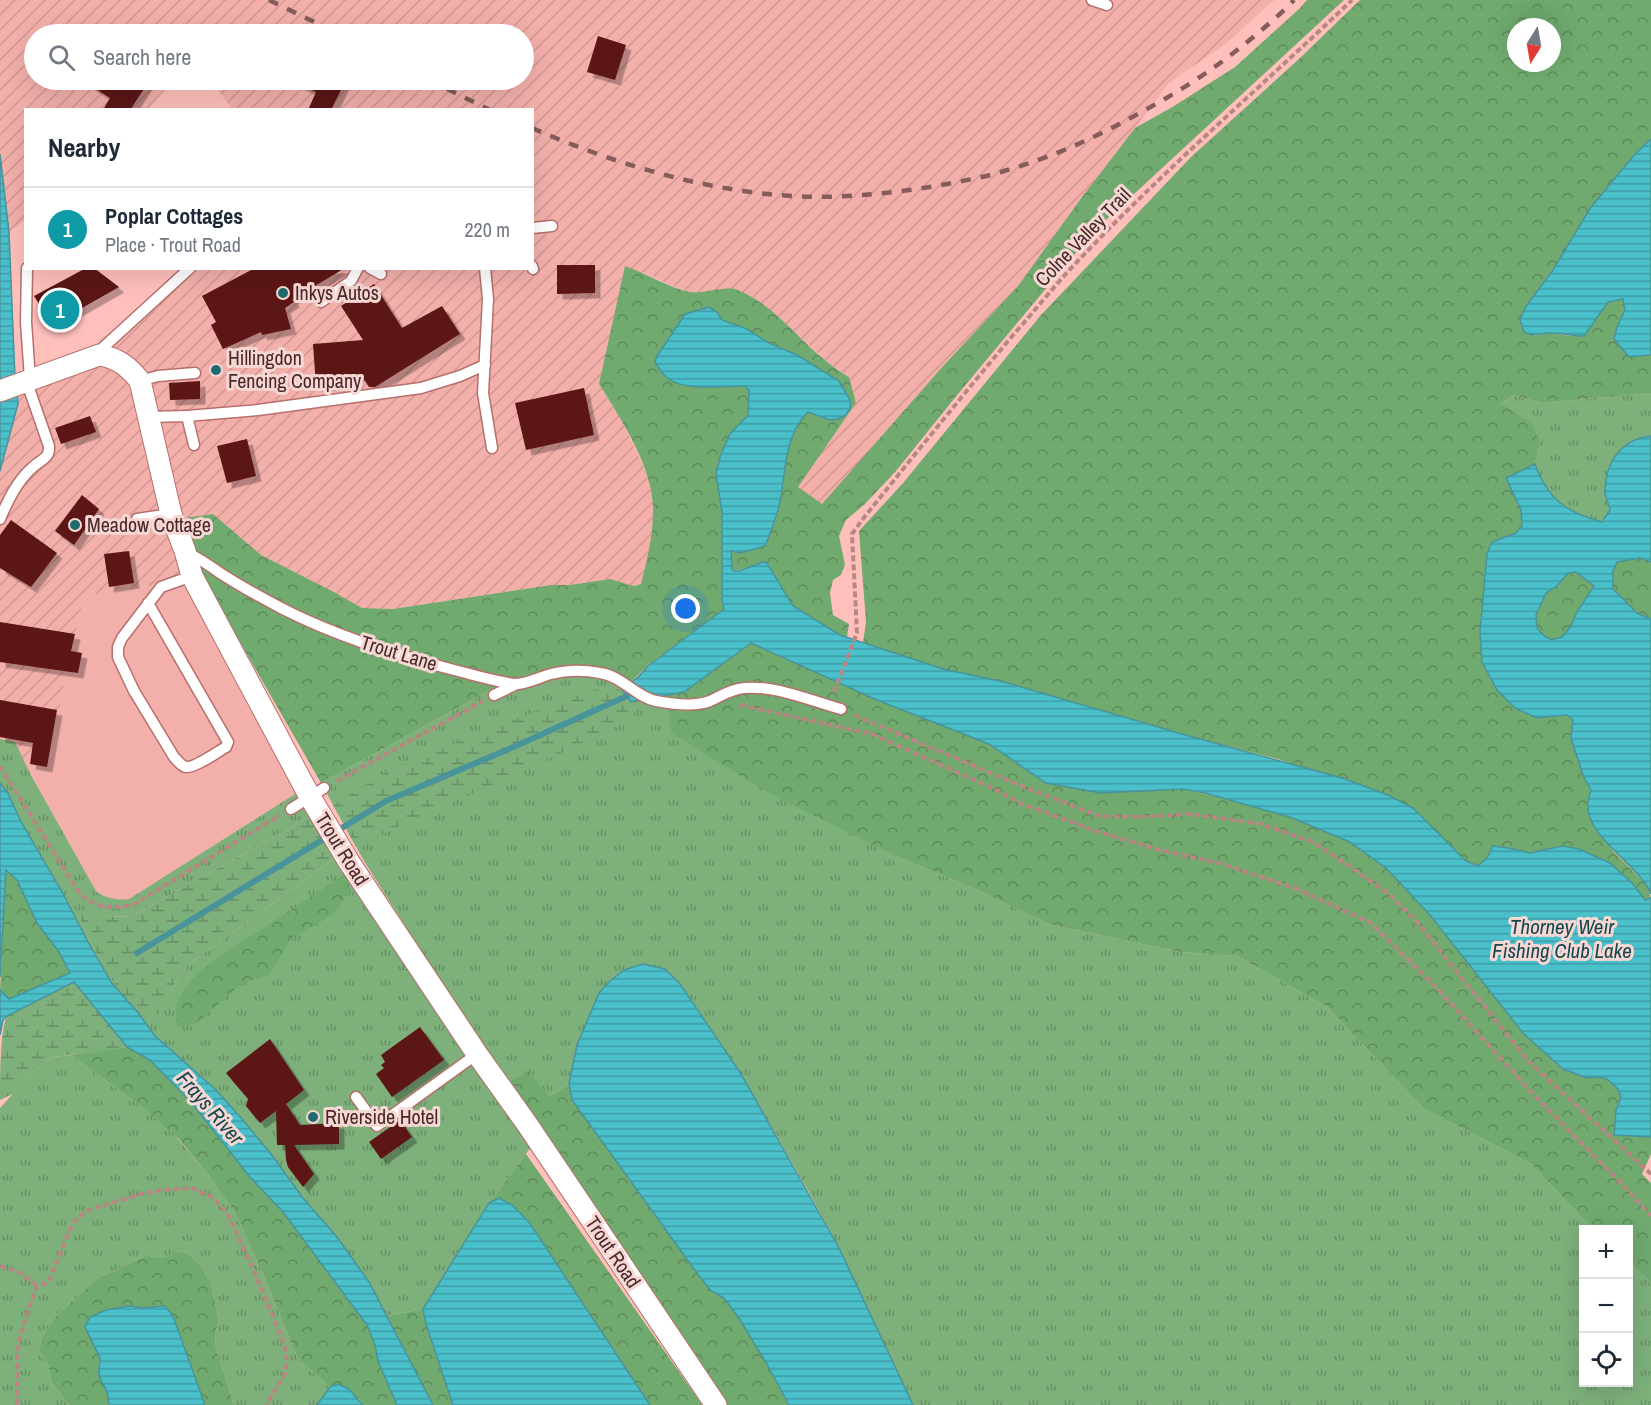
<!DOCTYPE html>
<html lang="en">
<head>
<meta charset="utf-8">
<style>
  body { margin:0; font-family:"Archivo Narrow",sans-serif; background:#f2f2f3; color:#1f2937 }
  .controls { position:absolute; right:18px; bottom:18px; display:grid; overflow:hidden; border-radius:0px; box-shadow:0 6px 24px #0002 }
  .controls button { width:54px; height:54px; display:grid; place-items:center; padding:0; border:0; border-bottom:2px solid #e0e1e3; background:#fff; color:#1f2937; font:30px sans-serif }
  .compass { position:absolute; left:1507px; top:18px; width:54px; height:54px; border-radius:50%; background:#fff; box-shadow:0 6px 24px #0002; rotate:191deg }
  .you { position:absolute; left:686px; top:609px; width:21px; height:21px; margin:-15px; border:4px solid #fff; border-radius:50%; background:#1a73e8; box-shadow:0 0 0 9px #1a73e833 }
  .badge { display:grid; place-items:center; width:39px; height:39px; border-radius:50%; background:#db2777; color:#fff; font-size:20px; font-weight:700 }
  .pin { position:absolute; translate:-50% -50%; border:3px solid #fff; box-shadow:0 2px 6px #0006 }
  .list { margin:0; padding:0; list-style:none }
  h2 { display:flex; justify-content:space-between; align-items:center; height:78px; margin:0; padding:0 24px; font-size:26px }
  h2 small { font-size:20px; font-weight:400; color:#747a83 }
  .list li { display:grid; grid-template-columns:39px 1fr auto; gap:18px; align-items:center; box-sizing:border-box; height:84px; padding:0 24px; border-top:2px solid #e0e1e3 }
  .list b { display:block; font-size:22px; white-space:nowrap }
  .list p { margin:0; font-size:20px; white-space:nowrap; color:#747a83 }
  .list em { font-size:20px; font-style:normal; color:#747a83 }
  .icon { flex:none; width:33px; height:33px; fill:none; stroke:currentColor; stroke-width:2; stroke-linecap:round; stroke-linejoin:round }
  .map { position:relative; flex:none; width:1651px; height:1405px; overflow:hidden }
  .search { position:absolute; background:#fff; box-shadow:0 6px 24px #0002; left:24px; top:24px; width:510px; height:66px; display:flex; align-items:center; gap:15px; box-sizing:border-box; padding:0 21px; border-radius:33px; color:#747a83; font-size:22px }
  .panel { position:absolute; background:#fff; box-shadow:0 6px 24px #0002; left:24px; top:108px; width:510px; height:162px; border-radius:0px }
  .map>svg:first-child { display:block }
  .built { fill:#f3b0ab }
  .industrial { fill:url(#industrial-furrows) }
  .grass { fill:url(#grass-tufts) }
  .forest { fill:url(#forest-crowns); fill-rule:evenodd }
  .wetland { fill:url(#wetland-marsh) }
  .water { fill:url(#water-rules); stroke:#49939a; stroke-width:1.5; fill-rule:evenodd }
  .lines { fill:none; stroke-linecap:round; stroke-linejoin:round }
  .stream { stroke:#49939a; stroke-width:6 }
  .building { fill:#5d1416; filter:url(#shadow) }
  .service-casing { stroke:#b66f6b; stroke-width:13 }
  .minor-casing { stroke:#b66f6b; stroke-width:23 }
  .path { stroke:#b98783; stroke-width:4; stroke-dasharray:6 3; stroke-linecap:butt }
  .service { stroke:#fff; stroke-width:10 }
  .minor { stroke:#fff; stroke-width:21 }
  .rail { stroke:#855c59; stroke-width:4.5; stroke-dasharray:10 10; stroke-linecap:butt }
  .poi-dot { fill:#1f6b71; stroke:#f7d7d4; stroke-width:2 }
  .labels { text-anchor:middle; stroke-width:6; stroke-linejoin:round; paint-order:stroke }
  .street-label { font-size:20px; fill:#472927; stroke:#f7d7d4 }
  .poi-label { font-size:20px; fill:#472927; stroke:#f7d7d4; text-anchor:start }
  .water-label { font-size:21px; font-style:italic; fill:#14484d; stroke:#f7d7d4 }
</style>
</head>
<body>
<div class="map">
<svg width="1651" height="1405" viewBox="0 0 1651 1405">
  <defs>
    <pattern id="industrial-furrows" width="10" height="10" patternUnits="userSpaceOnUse" patternTransform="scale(1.5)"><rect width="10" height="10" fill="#f3b0ab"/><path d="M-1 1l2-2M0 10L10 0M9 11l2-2" fill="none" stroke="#d29793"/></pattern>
    <pattern id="grass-tufts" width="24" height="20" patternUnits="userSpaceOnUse" patternTransform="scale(1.5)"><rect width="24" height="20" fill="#7db07b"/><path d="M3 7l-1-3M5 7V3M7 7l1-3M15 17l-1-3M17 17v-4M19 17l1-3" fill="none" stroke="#688f65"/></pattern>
    <pattern id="forest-crowns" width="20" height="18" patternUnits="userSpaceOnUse" patternTransform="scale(1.5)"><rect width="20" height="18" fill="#70aa6f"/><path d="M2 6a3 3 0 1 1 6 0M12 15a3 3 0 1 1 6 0" fill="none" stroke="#5e8a5b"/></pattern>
    <pattern id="wetland-marsh" width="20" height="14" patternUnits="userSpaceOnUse" patternTransform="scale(1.5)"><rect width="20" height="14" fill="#7db07b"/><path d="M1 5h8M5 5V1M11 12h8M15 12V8" fill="none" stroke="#688f65"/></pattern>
    <pattern id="water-rules" width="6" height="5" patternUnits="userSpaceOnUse" patternTransform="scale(1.5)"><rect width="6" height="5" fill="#4ac0cb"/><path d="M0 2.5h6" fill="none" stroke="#3f9ca5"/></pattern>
    <filter id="shadow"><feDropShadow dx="5.5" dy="5.5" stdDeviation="0" flood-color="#0004"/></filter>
  </defs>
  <rect width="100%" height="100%" fill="#ffc0bc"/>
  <path class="built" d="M192 576 300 791 129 899 120 900 109 898 96 891 25 763 46 767 56 717H58L64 682 84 596 164 584Z"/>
  <g class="industrial">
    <path d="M0 0H1274L1227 43 1169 83 1082 197 1018 286 944 365 822 505 797 487 856 403 849 377 826 361 781 319 756 299 732 288 713 291 691 292 677 288 642 272 599 384 623 423 648 476 654 509 650 550 641 584 634 586 610 579 570 585H551L393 609 362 608 334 592 261 555 213 514 177 519 132 368 99 340 136 316 188 269 532 268V110L232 109 211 80H524V34H34V80H174L148 109 26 110 25 220 9 232 0 154Z"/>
    <path d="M97 365 128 371 192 576 164 584 84 596 64 682 58 717H56L47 767 25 763 15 742 0 739V471L18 404 17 388Z"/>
  </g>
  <g class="grass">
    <path d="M1651 393V436L1644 437 1605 493 1610 510 1602 522 1570 511 1547 491 1539 477 1535 464 1540 442 1501 404 1513 395 1542 403Z"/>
    <path d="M593 673 626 687 622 690 631 702 647 699 669 711 672 733 766 792 843 827 896 856 973 888 1048 924 1180 952 1237 956 1327 1007 1423 1108 1531 1164 1593 1229 1584 1230V1382H1628L1629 1262 1651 1283V1405H913L840 1250 810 1194 741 1074 680 984 665 969 610 981 599 993 577 1045 569 1084 549 1097 505 1083 364 861 321 783 490 690 496 698 518 686 553 676Z"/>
    <path d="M0 739 15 742 31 775 96 891C105 898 118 901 129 899L300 791 315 814 132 916 107 917 78 911 87 935 102 966 160 1014 174 985 188 965 338 856 535 1142 489 1203 423 1309 387 1316 369 1282 303 1198 271 1154 216 1090 168 1049 154 1035 140 1015 113 984 101 966 20 820 8 793 0 783Z"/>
    <path d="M71 1055 142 1107 174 1134 209 1176 235 1213 260 1267 298 1359 330 1387 317 1405H234L215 1345 216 1330 219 1320 212 1288 203 1269 189 1254 177 1251 168 1256 157 1258 146 1255 95 1280 54 1318 41 1339 39 1352 48 1364 52 1383 69 1405H0V1108L30 1075 52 1057Z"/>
  </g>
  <g class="forest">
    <path d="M1307 0H1344L1094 231 958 394 896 471 865 504 846 520 839 536 845 565 841 575 833 580 830 593 833 615 849 624 847 637 840 635 793 606 767 563 734 571 731 566V551L741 553 765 546C771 532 777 516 780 501 787 471 784 436 807 412 825 418 849 429 850 400L797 355 769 343 747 329 722 320 717 312 725 386H745L749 390V396L748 415 740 425 716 473 722 512V599L724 609 648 665 629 684 578 670 493 693 490 690 321 783 202 576 177 519 213 514 261 555 334 592 362 608 393 609 551 585H570L610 579 634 586 641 584C647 560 653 536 653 511 654 469 621 419 599 384L625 266C646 273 669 288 690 292 702 294 727 286 735 289 773 303 796 337 826 361 833 367 841 372 849 377L856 403 798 487 822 504 944 365 1018 286 1082 197 1135 128 1174 106 1235 67 1299 9Z"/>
    <path d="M1360 0H1651V139L1636 153 1527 305 1534 336 1550 333 1571 336H1584L1608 302 1623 299 1625 310 1617 327 1629 357 1651 355V393L1542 403 1513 395 1501 404 1530 422 1540 442 1535 464 1506 478 1521 510 1522 526 1516 533 1492 542 1487 554 1480 632 1553 717 1567 715 1573 720 1571 738 1583 775 1592 790 1587 805 1593 824 1614 852 1648 886 1651 898 1645 900 1633 884 1610 863 1579 849 1562 846 1530 853 1508 848 1493 846 1487 858 1479 866 1466 861 1413 808 1278 759 1189 736 1004 682 943 669 863 643 866 622 859 531 903 483 1041 315 1191 157 1300 58ZM1516 27H1552V63H1516Z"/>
    <path d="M1640 558 1651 562V619L1637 613 1613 589V571L1617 562Z"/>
    <path d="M1576 571 1594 586 1577 612 1571 626 1562 637 1551 640 1543 635 1537 628 1536 615 1546 593 1557 586 1568 573Z"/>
    <path d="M751 643 877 700 989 744 1046 783 1183 789 1241 802 1290 817 1350 842 1387 869 1430 915 1523 1033 1562 1069 1587 1078 1599 1077 1607 1079 1618 1089 1621 1097 1616 1110 1614 1135 1651 1137V1154L1642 1174 1651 1183V1283L1629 1262 1628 1230 1593 1229 1531 1164 1423 1108 1327 1007 1237 956 1180 952 1048 924 973 888 896 856 766 792 671 733 669 711 647 699 684 692Z"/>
    <path d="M6 870 17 880 37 923 59 952 70 973 9 999 0 990Z"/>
    <path d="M345 874 350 888 338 910 319 923 292 937 269 975 242 983 197 1023 177 1027 176 1006 184 990 199 972 221 956Z"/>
    <path d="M127 1047 150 1060 192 1103 249 1176 283 1212 341 1289 367 1325 375 1345 378 1361 397 1405H363L359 1399 338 1384 330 1387 298 1359 260 1267 235 1213 209 1176 178 1138 142 1107 71 1055Z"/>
    <path d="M529 1072 549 1097 569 1084 572 1100 694 1269 710 1290 724 1298 739 1318 768 1366 789 1405H726L505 1083Z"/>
    <path d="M526 1154 696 1396 702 1405H647L512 1205 499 1198 489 1203Z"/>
    <path d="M177 1251 189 1254 203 1269 212 1288 219 1320 216 1330 215 1345 234 1405H205L173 1316 165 1306 143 1308 129 1306 90 1317 85 1326 100 1358 101 1362C97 1373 103 1384 109 1393L108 1401 110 1405H69L52 1383 48 1364 39 1352 41 1339 54 1318 95 1280 146 1255 157 1258 168 1256Z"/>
    <path d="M423 1309 426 1324 453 1405H433L387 1316Z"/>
  </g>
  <g class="wetland">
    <path d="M605 687C627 688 631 699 635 718L497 783 426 813 356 847 333 805 397 766 559 702Z"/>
    <path d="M315 814 338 856 188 965 174 985 160 1015 128 1001 102 966 87 935 77 910 107 917 132 916Z"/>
    <path d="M74 982 127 1047 105 1051 52 1057 30 1075 13 1094 0 1100C0 1082 0 1028 7 1016Z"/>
  </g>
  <g class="water">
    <path d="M1651 139V355L1629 357 1614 339 1617 327 1625 310 1623 299 1608 302 1584 336C1572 336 1559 332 1548 333 1535 334 1537 337 1524 332L1520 319 1527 305 1553 270 1591 207 1636 153Z"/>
    <path d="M0 154 9 232 15 378 0 384Z"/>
    <path d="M709 307 717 312 722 320 747 329 769 343 797 355 839 381 850 400V408L846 415 838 419 830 420 808 412C784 435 786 471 780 501 777 516 771 532 765 546L741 553 731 551 732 569 734 571H739L763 562 767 563 793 606 840 635 943 669 1004 682 1189 736 1342 778 1388 795 1413 808 1466 861 1478 866 1487 858 1493 846 1508 848 1530 853 1562 846 1579 849 1610 863 1633 884 1645 900 1651 898V1137L1614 1135 1616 1110 1621 1097 1618 1089 1607 1079 1599 1077 1587 1078 1563 1069 1523 1033 1430 915 1387 869 1350 842 1290 817 1205 793 1183 789 1101 793 1046 783 989 744 877 700 751 643 684 692 631 702 622 690 638 677 648 666 724 609 722 599V512L716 473 721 454 730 434 748 415 749 396V390L745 386C724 386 683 392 666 377 662 373 658 367 655 362L657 356 685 314Z"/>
    <path d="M17 388 18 404 0 471V394Z"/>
    <path d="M1651 436V562L1640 558 1617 562 1613 571V589L1637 613 1651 619V894C1640 865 1585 837 1588 804 1588 799 1590 794 1591 790L1583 775 1571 738 1573 720 1567 715 1537 718 1515 708 1497 690 1482 662 1480 632 1487 554 1492 542 1516 533 1522 526 1521 510 1506 478 1535 464C1548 500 1566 512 1602 522L1610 510C1609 504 1605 498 1605 492 1605 463 1621 439 1651 436ZM1576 572 1594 586 1577 612 1571 626 1562 637 1551 640 1543 635 1537 628 1536 615 1546 593 1557 586 1568 573Z"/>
    <path d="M0 783 8 793 20 820 61 890 87 940 111 982 140 1015 154 1035 216 1090 242 1119 271 1154 303 1198 337 1237 369 1282 433 1405H397L378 1361 375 1345 367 1325 283 1212 249 1176 192 1103 150 1060 127 1047 74 982 7 1016 3 1020 0 1035V990L9 999 70 973 59 952 37 923 17 880 6 870 0 977Z"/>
    <path d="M643 964 665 969 680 984 741 1074 840 1250 913 1405H789L768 1366 739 1318 724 1298 710 1290 694 1269 572 1100 569 1084 577 1045 599 993 610 981 624 970Z"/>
    <path d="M499 1198 512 1205 529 1222 650 1405H453L426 1324 423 1309 489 1203Z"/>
    <path d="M129 1306 143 1308 165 1306 173 1316 205 1405H110L108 1401C110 1390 100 1384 99 1373 98 1366 101 1364 100 1358L85 1327 90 1317 106 1310Z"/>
    <path d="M338 1384 349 1389 363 1405H317L330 1387Z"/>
  </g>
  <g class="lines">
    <path class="stream" d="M137 953 386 801 509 749 627 696"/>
  </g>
  <g class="building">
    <path d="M598 36 626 45 615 80 587 72Z"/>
    <path d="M82 80H150L130 110H103L110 98Z"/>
    <path d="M289 80H346L331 110H308L316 92Z"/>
    <path d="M557 265H595V293L557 294Z"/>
    <path d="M86 268H94L119 287 52 325 34 296Z"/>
    <path d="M255 268H345L293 299 294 302 285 308 291 329 262 335 261 332 223 349 211 325 216 322 202 296Z"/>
    <path d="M374 284 402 328 442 306 460 334 375 387H369L361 375 347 384 316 386 313 344 363 340 341 306Z"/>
    <path d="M200 381V399L170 400 169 383Z"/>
    <path d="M584 388 594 435 526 450 515 403Z"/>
    <path d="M90 416 96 432 61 444 55 428Z"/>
    <path d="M247 439 256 476 227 483 217 446Z"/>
    <path d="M82 495 99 509 74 545 55 531Z"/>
    <path d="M11 520 57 553 31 587 0 568V535Z"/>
    <path d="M129 551 134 583 109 587 104 554Z"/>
    <path d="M0 622 75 634 71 651 82 653 78 673 0 662Z"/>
    <path d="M0 700 57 710 47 767 30 764 33 743 0 737Z"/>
    <path d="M420 1027 444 1060 392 1097 376 1074 384 1068 381 1065 385 1062 381 1055Z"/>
    <path d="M270 1039 304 1090 286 1104 300 1125 339 1123V1144L294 1145 314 1174 303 1187 288 1167 286 1160 285 1145H277L276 1111 260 1123 246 1106 248 1099 226 1073Z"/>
    <path d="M400 1120 412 1137 381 1159 369 1142Z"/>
  </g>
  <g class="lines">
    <defs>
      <g id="service">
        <path d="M1092 0 1107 5"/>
        <path d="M532 228 552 226"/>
        <path d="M532 266 533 269"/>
        <path d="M27 268 26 322 30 379"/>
        <path d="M370 268 381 274"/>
        <path d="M485 268 488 299 483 393 492 448"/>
        <path d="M321 302 351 281 358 268"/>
        <path d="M95 355 190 268"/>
        <path d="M140 381 158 376 195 373"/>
        <path d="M187 416 258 410 421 388 460 376 485 365"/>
        <path d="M149 417 187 416 194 445"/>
        <path d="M0 519C8 500 17 481 33 467 41 459 50 459 49 446L26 380"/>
        <path d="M137 519 171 514"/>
        <path d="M186 552C198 558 209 565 220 573 240 586 262 598 283 609 338 637 399 656 458 671 474 675 501 683 516 684 527 684 540 677 551 674 566 670 585 670 600 673 622 676 636 697 656 701 672 704 695 707 710 701 721 696 731 689 744 688 776 685 811 701 841 709"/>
        <path d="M148 603 228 742 226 747C217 752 195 768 186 767 181 766 178 761 174 757L134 691 118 657V647L122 638 161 587 192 576"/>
        <path d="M494 695 517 684"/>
        <path d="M291 809 324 788"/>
        <path d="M356 1097 377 1126 477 1054"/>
      </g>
      <path id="minor" d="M0 391 99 355C118 358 129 367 140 381L171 514 185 551 192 576 310 797 349 862 477 1054 527 1124 716 1405"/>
    </defs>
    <use href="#service" class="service-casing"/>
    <use href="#minor" class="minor-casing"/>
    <g class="path">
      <path d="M834 692 857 633 852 534 862 520C912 458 962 396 1014 334 1031 315 1047 295 1064 276 1154 178 1256 92 1352 0"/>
      <path d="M740 705 872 734 990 787 1022 804 1099 832 1160 850 1219 863 1295 888 1371 923 1438 989 1533 1094 1621 1183 1651 1216"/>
      <path d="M854 715 1019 785 1099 816 1139 817 1191 814 1261 824 1313 842 1349 866 1389 894 1417 922 1529 1062 1651 1174"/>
      <path d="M0 766 78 891C93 908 111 909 133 905L280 815"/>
      <path d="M337 781 483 701"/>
      <path d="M0 1266 21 1273 37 1286"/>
      <path d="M17 1405V1352L24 1323 37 1286 42 1285 49 1281 68 1234 75 1221 86 1211 141 1194 163 1190 192 1188 212 1197 227 1213 255 1273 284 1344 287 1361 285 1373 282 1379 266 1405"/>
    </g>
    <use href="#service" class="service"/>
    <use href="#minor" class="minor"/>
    <g class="rail">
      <path d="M269 0 339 34"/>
      <path d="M429 80 490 110"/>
      <path d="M532 128C633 172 751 205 862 195 890 193 919 189 947 184 966 180 986 177 1004 171 1054 157 1101 135 1145 110 1188 87 1227 60 1264 28 1274 19 1285 10 1294 0"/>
    </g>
  </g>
  <g class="poi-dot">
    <circle cx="283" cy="293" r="6"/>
    <circle cx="216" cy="370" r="6"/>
    <circle cx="75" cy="525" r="6"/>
    <circle cx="313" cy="1117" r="6"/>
  </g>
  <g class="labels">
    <g class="street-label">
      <text transform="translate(1083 237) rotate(-46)" y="7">Colne Valley Trail</text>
      <text transform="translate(399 653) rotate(17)" y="7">Trout Lane</text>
      <text transform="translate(342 849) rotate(58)" y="7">Trout Road</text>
      <text transform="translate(613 1252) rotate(56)" y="7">Trout Road</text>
    </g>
    <g class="poi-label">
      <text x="295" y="300">Inkys Autos</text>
      <text x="228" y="365">Hillingdon<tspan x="228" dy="23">Fencing Company</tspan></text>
      <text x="87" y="532">Meadow Cottage</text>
      <text x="325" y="1124">Riverside Hotel</text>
    </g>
    <g class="water-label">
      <text x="1562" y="934">Thorney Weir<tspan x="1562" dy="24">Fishing Club Lake</tspan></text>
      <text transform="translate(210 1108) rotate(49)" y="7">Frays River</text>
    </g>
  </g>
</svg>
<div class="controls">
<button>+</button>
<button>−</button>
<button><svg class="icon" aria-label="locate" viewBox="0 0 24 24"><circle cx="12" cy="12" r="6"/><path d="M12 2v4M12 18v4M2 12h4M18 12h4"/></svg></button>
</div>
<svg class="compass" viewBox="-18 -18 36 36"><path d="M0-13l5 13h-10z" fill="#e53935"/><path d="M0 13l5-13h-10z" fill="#747a83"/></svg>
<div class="you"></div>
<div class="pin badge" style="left:60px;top:310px;background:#0f9aa8">1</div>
<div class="search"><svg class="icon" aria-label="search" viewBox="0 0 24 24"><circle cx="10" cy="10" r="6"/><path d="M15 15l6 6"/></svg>Search here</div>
<section class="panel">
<h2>Nearby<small></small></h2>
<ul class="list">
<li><span class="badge" style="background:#0f9aa8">1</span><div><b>Poplar Cottages</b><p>Place · Trout Road</p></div><em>220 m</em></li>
</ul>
</section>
</div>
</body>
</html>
